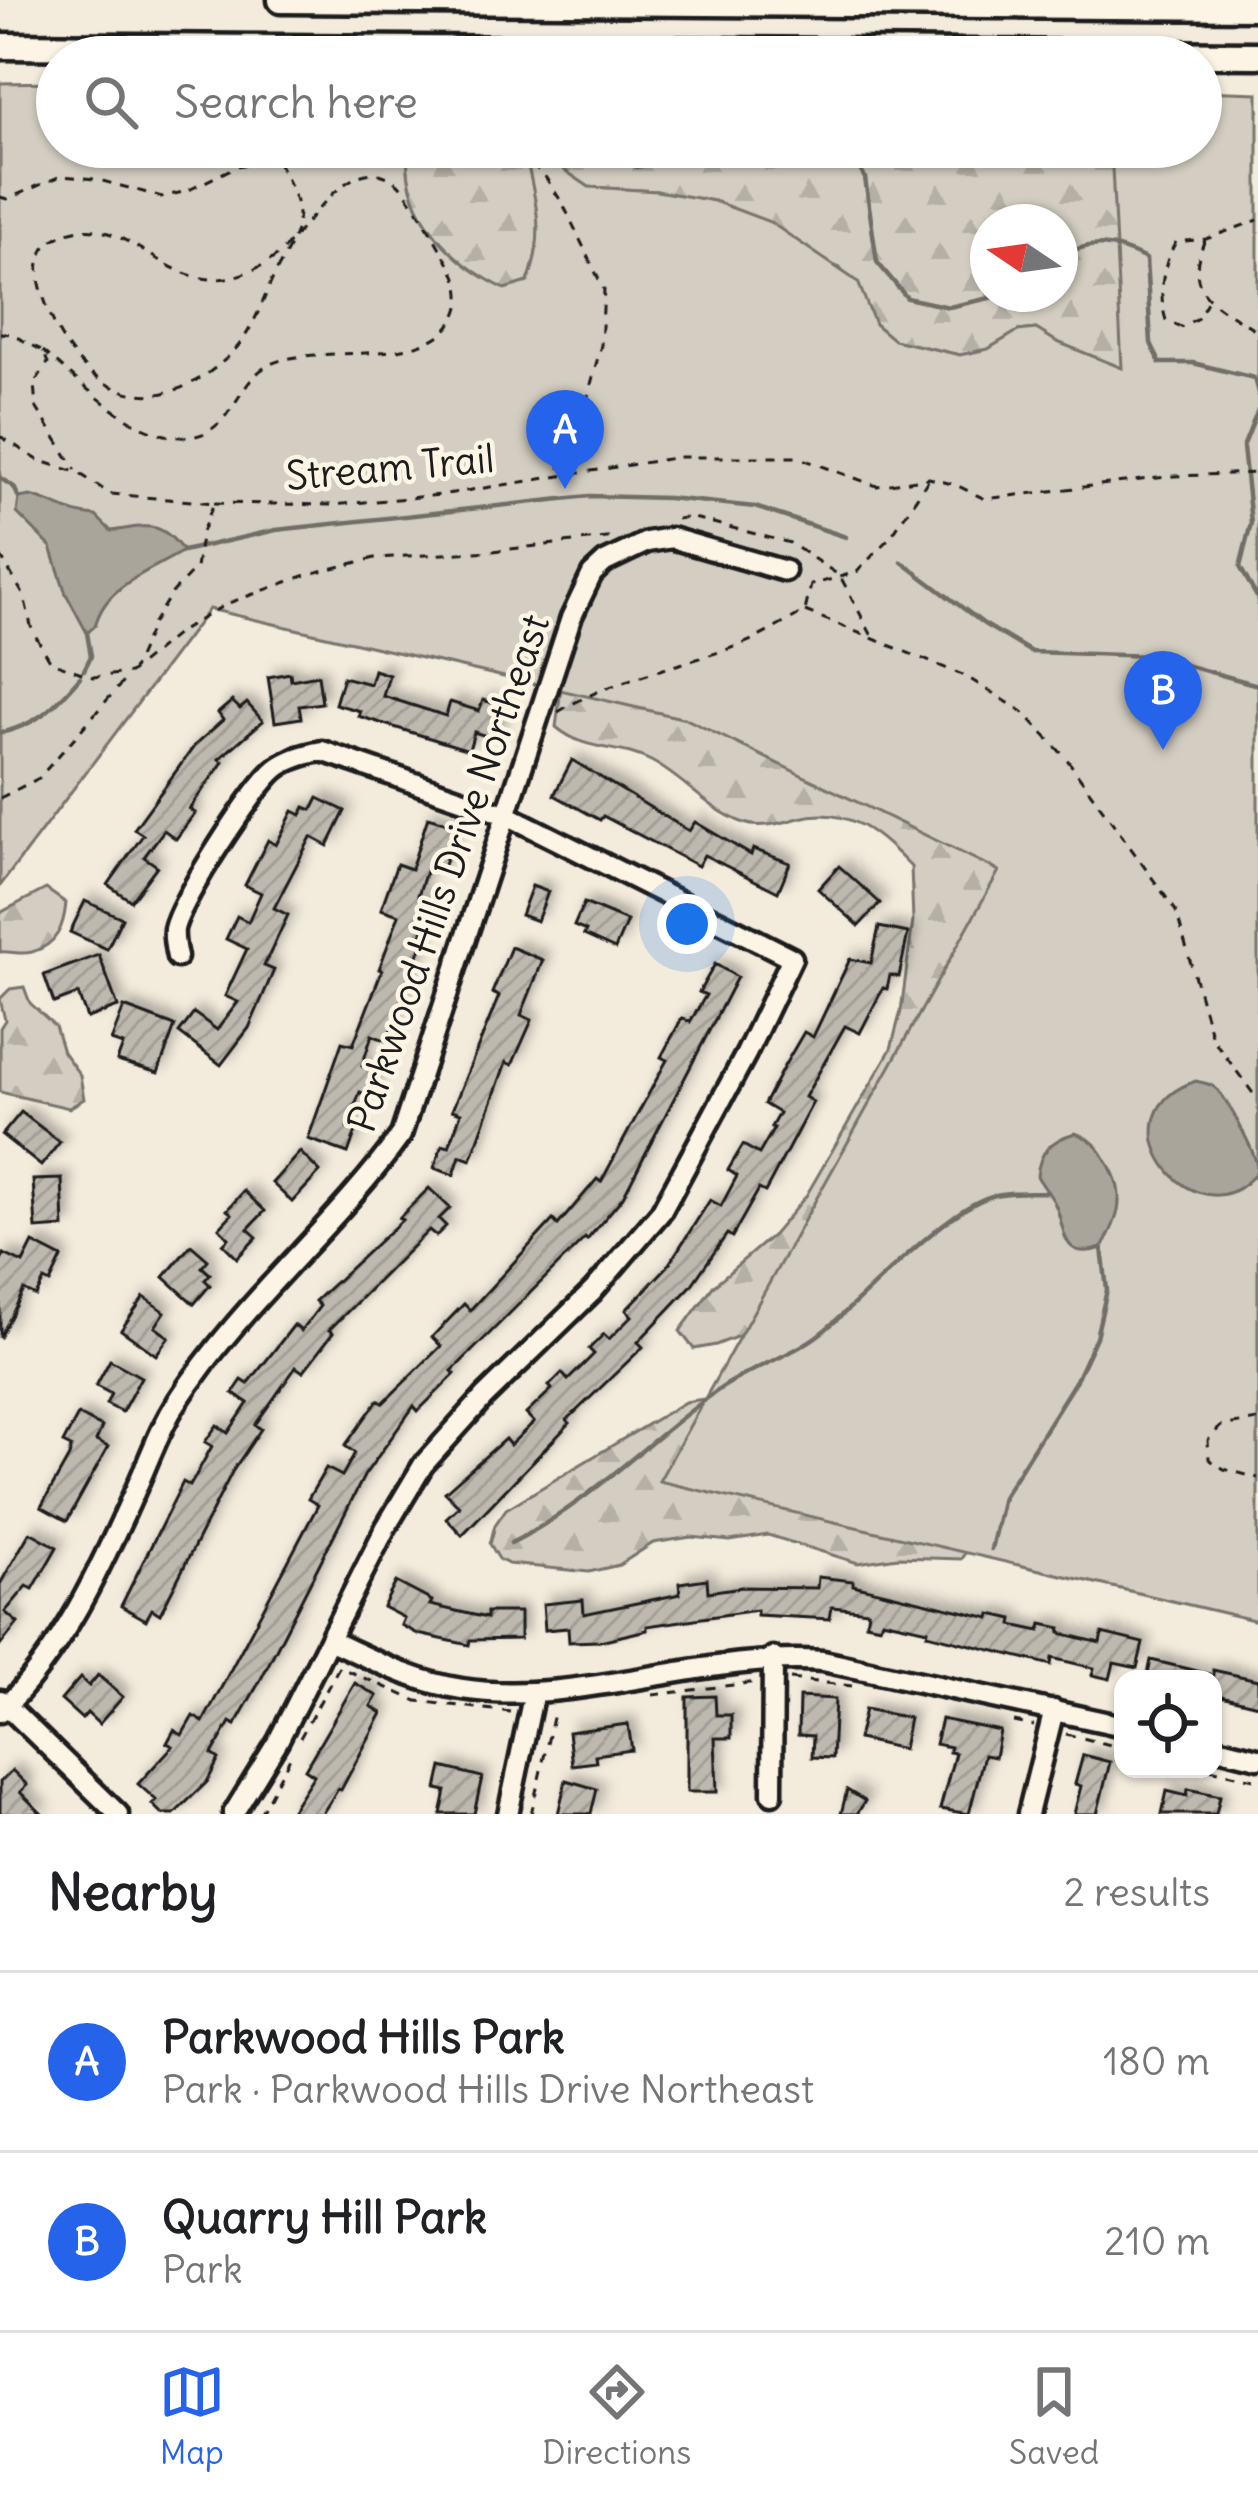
<!DOCTYPE html>
<html lang="en">
<head>
<meta charset="utf-8">
<style>
  body { margin:0; font-family:Delius,sans-serif; background:#f2f2f2; color:#202124 }
  .controls { position:absolute; right:36px; bottom:36px; display:grid; overflow:hidden; border-radius:24px; box-shadow:0 3px 9px #0004 }
  .controls button { width:108px; height:108px; display:grid; place-items:center; padding:0; border:0; border-bottom:3px solid #e0e0e0; background:#fff; color:#202124; font:60px sans-serif }
  .compass { position:absolute; left:970px; top:204px; width:108px; height:108px; border-radius:50%; background:#fff; box-shadow:0 3px 9px #0004; rotate:283deg }
  .you { position:absolute; left:687px; top:924px; width:42px; height:42px; margin:-30px; border:9px solid #fff; border-radius:50%; background:#1a73e8; box-shadow:0 0 0 18px #1a73e833 }
  .badge { display:grid; place-items:center; width:78px; height:78px; border-radius:50%; background:#2563eb; color:#fff; font-size:39px; font-weight:700 }
  .pin { position:absolute; translate:-50% -99px; filter:drop-shadow(0 3px 6px #0008) }
  .pin::after { content:''; position:absolute; top:63px; width:42px; height:36px; background:inherit; clip-path:polygon(0 0,100% 0,50% 100%) }
  .list { margin:0; padding:0; list-style:none }
  h2 { display:flex; justify-content:space-between; align-items:center; height:156px; margin:0; padding:0 48px; font-size:51px }
  h2 small { font-size:39px; font-weight:400; color:#757577 }
  .list li { display:grid; grid-template-columns:78px 1fr auto; gap:36px; align-items:center; box-sizing:border-box; height:180px; padding:0 48px; border-top:3px solid #e0e0e0 }
  .list b { display:block; font-size:45px; white-space:nowrap }
  .list p { margin:0; font-size:39px; white-space:nowrap; color:#757577 }
  .list em { font-size:39px; font-style:normal; color:#757577 }
  .icon { flex:none; width:66px; height:66px; fill:none; stroke:currentColor; stroke-width:2; stroke-linecap:round; stroke-linejoin:round }
  .map { position:relative; flex:none; width:1258px; height:1814px; overflow:hidden }
  .search { position:absolute; background:#fff; box-shadow:0 3px 9px #0004; left:36px; right:36px; top:36px; height:132px; display:flex; align-items:center; gap:30px; box-sizing:border-box; padding:0 42px; border-radius:66px; color:#757577; font-size:45px }
  .sheet { height:516px; background:#fff }
  nav { display:flex; justify-content:space-around; align-items:center; box-sizing:border-box; height:168px; border-top:3px solid #e0e0e0; background:#fff; font-size:33px; color:#757577 }
  nav a { display:grid; justify-items:center; gap:6px }
  nav .on { color:#2563eb }
  .map>svg:first-child { display:block }
  .forest { fill:url(#forest-firs); stroke:#78756e; stroke-width:3; fill-rule:evenodd }
  .park { fill:#d3cec1; stroke:#78756e; stroke-width:3 }
  .water { fill:#aaa59b; stroke:#716e68; stroke-width:3 }
  .lines { fill:none; stroke-linecap:round; stroke-linejoin:round }
  .stream { stroke:#716e68; stroke-width:4.5 }
  .building { fill:url(#building-hatch); stroke:#1c1c1c; stroke-width:3; filter:url(#shadow) }
  .minor-casing { stroke:#1c1c1c; stroke-width:27 }
  .major-casing { stroke:#1c1c1c; stroke-width:33 }
  .path { stroke:#1c1c1c; stroke-width:3; stroke-dasharray:9 9; stroke-linecap:butt }
  .minor { stroke:#fcf5e5; stroke-width:18 }
  .major { stroke:#fcf5e5; stroke-width:24 }
  .labels { text-anchor:middle; stroke-width:9; stroke-linejoin:round; paint-order:stroke }
  .street-label { font-size:39px; fill:#1c1c1c; stroke:#fcf5e5 }
</style>
</head>
<body>
<div class="map">
<svg width="1258" height="1814" viewBox="0 0 1258 1814">
  <defs>
    <pattern id="forest-firs" width="22" height="20" patternUnits="userSpaceOnUse" patternTransform="scale(3)"><rect width="22" height="20" fill="#d3cec1"/><path d="M5 1l3.5 6h-7zM16 11l3.5 6h-7z" fill="#b5b0a5"/></pattern>
    <pattern id="building-hatch" width="6" height="6" patternUnits="userSpaceOnUse" patternTransform="scale(3)"><rect width="6" height="6" fill="#beb9ae"/><path d="M-1 1l2-2M0 6l6-6M5 7l2-2" fill="none" stroke="#a39e95"/></pattern>
    <filter id="shadow"><feDropShadow dx="7" dy="-7" stdDeviation="6" flood-color="#0004"/></filter>
  </defs>
  <rect width="100%" height="100%" fill="#f3ecdd"/>
  <filter id="ink" filterUnits="userSpaceOnUse"><feTurbulence type="fractalNoise" baseFrequency=".00833" numOctaves="2"/><feDisplacementMap in="SourceGraphic" scale="24" xChannelSelector="R" yChannelSelector="G"/><feConvolveMatrix kernelMatrix="1 2 1 2 8 2 1 2 1" color-interpolation-filters="sRGB"/></filter>
  <g filter="url(#ink)">
    <g class="forest">
      <path d="M1258 112 1149 379 1057 342 1036 329 1018 331 988 349 960 355 893 340 875 324 840 268 657 191 589 187 564 170 554 153 543 147H1201ZM988 222H1060V294H988Z"/>
      <path d="M408 147H531L525 153C537 202 546 233 528 282L505 290C451 262 401 213 408 147Z"/>
      <path d="M562 680 1085 795 759 1328 716 1345 694 1349 680 1331 714 1285 773 1235 806 1196 891 1049 901 1011 913 921 911 867C879 834 848 805 799 818 783 823 760 829 744 823 708 810 684 778 651 761 615 743 589 754 556 727Z"/>
      <path d="M46 889 66 903C64 926 57 945 32 952 22 955 10 951 0 952V913Z"/>
      <path d="M24 987 30 1003 55 1026 63 1052 80 1075 84 1099 69 1108 0 1092V1028L5 1020 0 999 10 989Z"/>
      <path d="M735 1394 979 1531 961 1559 898 1557 858 1563 768 1535 730 1541 691 1537 653 1543 619 1565 589 1572 508 1564 499 1559 490 1544 495 1525 506 1509 685 1402Z"/>
    </g>
    <path class="park" d="M57 82V147H408C401 213 450 262 505 289L528 282C546 233 536 202 525 153L531 147 554 153 564 170 589 187 657 191 714 201 770 222 858 282 875 324 894 340 960 355 988 349 1018 331 1036 329 1057 342 1122 368 1111 147H1201V91L1258 93V1621L659 1481 999 871 686 719 209 609 0 886V83Z"/>
    <g class="water">
      <path d="M30 496C55 502 70 515 96 516L111 531C147 526 160 519 183 551 149 572 106 584 95 626L87 633 66 594 51 547 17 513 19 498Z"/>
      <path d="M1196 1081C1202 1083 1209 1083 1214 1087 1226 1095 1258 1157 1257 1169 1256 1176 1250 1179 1246 1183 1187 1233 1100 1113 1196 1081Z"/>
      <path d="M1075 1133C1095 1140 1099 1148 1109 1165 1127 1196 1119 1218 1102 1248 1059 1262 1067 1228 1054 1202 1049 1193 1042 1185 1037 1176 1039 1152 1051 1140 1075 1133Z"/>
    </g>
    <g class="lines">
      <g class="stream">
        <path d="M608 147 636 167 674 160 688 147"/>
        <path d="M847 147 865 178 877 262 907 298 949 307 1008 294"/>
        <path d="M1060 258C1089 238 1117 244 1146 259L1151 343 1160 363H1193L1254 378 1258 393"/>
        <path d="M1258 410 1243 447 1251 523 1240 567 1258 599"/>
        <path d="M0 478 14 487 19 498"/>
        <path d="M183 551 276 530 589 496 668 498 755 507 846 537"/>
        <path d="M902 562 984 624 1031 652 1152 656 1258 685"/>
        <path d="M84 670 91 656 87 633"/>
        <path d="M0 733C38 725 55 706 80 677"/>
        <path d="M511 1543C589 1504 647 1441 717 1391 749 1368 792 1356 821 1333 863 1300 945 1209 992 1196 1009 1191 1030 1193 1047 1192"/>
        <path d="M991 1549 1003 1497 1076 1380 1096 1337 1107 1290 1102 1248"/>
      </g>
    </g>
    <g class="building">
      <path d="M374 670 389 675 383 696 446 716 450 702 479 711 483 700 496 704 493 712 502 715 495 739 474 732 469 750 358 716 360 711 335 704 343 677 370 684Z"/>
      <path d="M290 673 291 680 318 675 322 703 299 706 301 718 275 722 268 677Z"/>
      <path d="M232 701 240 709 247 703 263 721 219 759 223 762 189 809 195 813 176 839 164 830 144 857 157 866 131 901 108 885 143 835 134 829 195 745 223 720 218 713Z"/>
      <path d="M572 760 689 831 695 822 751 855 753 849 790 863 778 892 704 855 698 866 603 816 600 820 554 795Z"/>
      <path d="M318 798 345 811 328 846 311 837 274 908 288 915 264 966 274 970 249 1028 221 1065 179 1033 194 1013 217 1030 238 1002 225 996 247 949 226 939 237 916 248 922 261 893 245 885 268 840 276 845 293 811 301 815 305 807 312 810Z"/>
      <path d="M428 817 457 826 442 871 428 866 418 895 433 901 420 938 424 939 387 1041 372 1035 362 1066 378 1071 370 1096 360 1092 347 1128 356 1131 348 1153 308 1139 342 1042 353 1045 382 970 379 969 399 915 381 909 397 864 411 869Z"/>
      <path d="M839 866 880 903 859 926 818 889Z"/>
      <path d="M532 886 548 892 537 921 521 915Z"/>
      <path d="M85 901 122 918 107 949 70 932Z"/>
      <path d="M584 903 627 921 615 949 584 935 586 931 574 926Z"/>
      <path d="M879 927 908 933 899 977 890 975 887 989 883 988 860 1033 845 1026 805 1097 813 1102 765 1192 759 1189 732 1237 727 1234 691 1286 638 1342 643 1347 567 1420 570 1423 462 1535 446 1518 459 1506 445 1492 505 1439 510 1445 534 1422 526 1414 552 1389 549 1386 562 1373 568 1380 594 1354 589 1349 604 1334 609 1339 632 1316 626 1310 667 1267 710 1200 721 1206 737 1176 728 1170 743 1145 759 1154 774 1128 771 1127 779 1113 764 1104 783 1068 804 1032 813 1037 850 959 871 963Z"/>
      <path d="M511 947 543 960 521 1015 532 1020 512 1065 506 1062 471 1160 460 1156 454 1175 434 1168 442 1145 449 1147 461 1113 452 1110 499 996 492 993Z"/>
      <path d="M99 955 118 1007 87 1018 78 994 54 1003 44 975Z"/>
      <path d="M715 964 737 977 623 1197 587 1240 585 1238 452 1371 455 1374 418 1411 414 1406 364 1476 260 1681 235 1725 230 1722 212 1754 219 1759 207 1782 174 1814H162L152 1804 156 1800 138 1784 173 1746 167 1743 174 1730 182 1735 193 1716 203 1722 318 1505 308 1499 326 1468 342 1476 355 1453 345 1446 378 1400 383 1403 441 1346 432 1337 464 1304 470 1310 553 1220 558 1225 597 1179 601 1182 667 1060 661 1057 682 1018 690 1022 706 995 699 992Z"/>
      <path d="M124 1007 175 1026 158 1073 117 1061 123 1045 111 1041Z"/>
      <path d="M21 1112 60 1142 41 1166 2 1135Z"/>
      <path d="M300 1152 320 1172 292 1202 272 1183Z"/>
      <path d="M62 1179 64 1227 36 1229 33 1180Z"/>
      <path d="M429 1188 450 1208 439 1219 446 1226 436 1236 429 1230 329 1330 333 1333 303 1372 296 1367 255 1425 261 1429 232 1472 160 1614 152 1609 146 1620 121 1606 183 1482 190 1486 212 1446 205 1442 217 1425 228 1433 248 1403 233 1393 242 1380 248 1384 294 1325 301 1331 320 1306 315 1301 402 1220 399 1218Z"/>
      <path d="M244 1191 265 1211 248 1229 257 1237 237 1258 223 1244 229 1238 219 1228 232 1214 227 1210Z"/>
      <path d="M33 1243 62 1258 50 1283 44 1280 36 1296 24 1290 0 1338V1262L4 1254 23 1263Z"/>
      <path d="M191 1245 208 1260 202 1267 210 1274 205 1280 210 1285 194 1304 164 1277Z"/>
      <path d="M144 1297 165 1312 155 1327 169 1337 156 1355 121 1330Z"/>
      <path d="M110 1360 141 1377 122 1412 106 1404 111 1394 96 1386Z"/>
      <path d="M78 1415 102 1427 96 1441 108 1447 67 1521 41 1507 69 1457 71 1447 63 1443Z"/>
      <path d="M30 1532 57 1547 33 1589 27 1586 5 1612 18 1623 0 1646V1584Z"/>
      <path d="M818 1577 853 1581V1585L990 1618 991 1614 1013 1619 1012 1625 1040 1631 1042 1624 1061 1628 1060 1633 1100 1643 1102 1633 1143 1643 1137 1668 1114 1663 1110 1679 1092 1675 1094 1668 1052 1658 1051 1665 927 1634 928 1630 882 1620 880 1626 866 1623 868 1611 832 1607 830 1619 757 1615V1610L647 1626V1630L600 1641 569 1642 568 1628 545 1630 543 1604 583 1600 584 1614 680 1594 679 1583 707 1579 708 1592 741 1587 817 1588Z"/>
      <path d="M396 1582 432 1601 430 1605 487 1618V1612H520V1639L470 1640 469 1645 418 1634 401 1625 404 1618 383 1607Z"/>
      <path d="M1151 1660 1209 1674V1679H1147Z"/>
      <path d="M1213 1670 1258 1680V1705L1213 1694Z"/>
      <path d="M98 1675 123 1697 99 1724 87 1713 82 1719 61 1700 80 1678 89 1686Z"/>
      <path d="M355 1683 377 1696 371 1706 382 1713 341 1790 338 1789 322 1814H289L314 1775 305 1769Z"/>
      <path d="M715 1696 716 1715H731V1738H715L717 1792H687V1697Z"/>
      <path d="M799 1697 835 1699 832 1758 812 1757 813 1736 798 1735Z"/>
      <path d="M865 1709 909 1718 903 1749 858 1739Z"/>
      <path d="M941 1719 1000 1731 995 1757 984 1755 969 1814 940 1809 955 1753 949 1752 950 1747 935 1744Z"/>
      <path d="M628 1724 632 1750 595 1755 596 1762 572 1765 568 1732Z"/>
      <path d="M1083 1755 1110 1762 1097 1814H1074L1081 1786 1075 1784Z"/>
      <path d="M442 1767 482 1777 474 1814H441L446 1791 437 1789Z"/>
      <path d="M12 1770 27 1785 20 1792 42 1814H0V1782Z"/>
      <path d="M566 1780 597 1789 591 1814H558Z"/>
      <path d="M1188 1789 1220 1796 1216 1814H1162L1167 1791 1187 1796Z"/>
      <path d="M847 1790 865 1801 857 1814H841Z"/>
    </g>
    <g class="lines">
      <defs>
        <g id="minor">
          <path d="M177 957C175 948 173 938 174 929 180 901 254 786 277 768 290 758 306 754 322 751L507 815 792 958 746 1054 661 1212 593 1291 484 1397 423 1465 386 1527 278 1741 233 1814"/>
          <path d="M331 1641C373 1660 415 1682 462 1689 576 1707 704 1652 823 1661L1123 1726"/>
          <path d="M1 1700 118 1814"/>
          <path d="M0 1712C61 1654 100 1569 134 1493 148 1463 159 1429 177 1402 241 1303 333 1229 401 1135L571 618 592 574 605 562 647 542 671 538 785 571"/>
          <path d="M1213 1747 1258 1758"/>
          <path d="M772 1794 773 1657"/>
          <path d="M508 1814 534 1692"/>
          <path d="M1028 1814 1054 1710"/>
        </g>
        <g id="major">
          <path d="M281 0 1258 7"/>
          <path d="M0 46 1258 55"/>
        </g>
      </defs>
      <use href="#minor" class="minor-casing"/>
      <use href="#major" class="major-casing"/>
      <g class="path">
        <path d="M500 147 542 172 563 204 604 290 601 345 583 416 562 455 559 477"/>
        <path d="M0 197 7 199 61 176 95 179 162 197 187 191 237 166 277 160 280 147"/>
        <path d="M1205 240C1180 294 1219 307 1258 331"/>
        <path d="M1207 302 1198 318 1181 327 1166 320C1158 295 1162 265 1176 242L1206 239 1258 220"/>
        <path d="M0 333 11 334 43 351 48 363 34 384 36 407 76 470"/>
        <path d="M43 351C80 381 130 435 180 437 231 440 234 385 267 366 313 339 435 376 458 310 462 298 460 286 455 275 445 257 410 193 397 183 348 143 303 240 271 260 255 271 230 280 211 279 152 276 114 203 53 240 36 250 37 271 41 288 68 385 146 434 229 356 251 335 261 305 273 278 282 259 296 241 298 219 299 198 286 179 277 160"/>
        <path d="M0 436 38 460 79 473 110 494 214 503 202 532 196 568 172 593 154 621 133 669"/>
        <path d="M214 503 333 505 440 495 680 457H797L877 486 929 478 956 485 985 499 1174 476 1258 473"/>
        <path d="M677 519 690 517 790 543 840 576 872 636"/>
        <path d="M0 555 24 596 32 630 51 662 93 677 130 673 178 633 226 604 309 574 375 558 493 551 616 537"/>
        <path d="M805 611 965 676 1023 712 1066 758 1176 911 1212 1038 1258 1100"/>
        <path d="M558 712C612 679 678 667 737 646 761 638 783 623 805 611L811 585 857 572 892 535 928 480"/>
        <path d="M0 798 39 778 128 676"/>
        <path d="M1258 1420 1221 1426 1208 1440 1209 1459 1224 1469 1258 1478"/>
        <path d="M790 1679 852 1686"/>
        <path d="M653 1695 757 1682"/>
        <path d="M1014 1722 1034 1726"/>
        <path d="M1066 1734 1123 1748"/>
        <path d="M300 1738 339 1667 417 1701 510 1712"/>
        <path d="M1210 1769 1258 1780"/>
        <path d="M260 1814 293 1752"/>
        <path d="M531 1814 555 1709"/>
      </g>
      <use href="#minor" class="minor"/>
      <use href="#major" class="major"/>
    </g>
  </g>
  <g class="labels">
    <g class="street-label">
      <text transform="translate(390 467) rotate(-5)" y="14">Stream Trail</text>
      <text transform="translate(448 873) rotate(-71)" y="14">Parkwood Hills Drive Northeast</text>
    </g>
  </g>
</svg>
<div class="controls">
<button><svg class="icon" aria-label="locate" viewBox="0 0 24 24"><circle cx="12" cy="12" r="6"/><path d="M12 2v4M12 18v4M2 12h4M18 12h4"/></svg></button>
</div>
<svg class="compass" viewBox="-18 -18 36 36"><path d="M0-13l5 13h-10z" fill="#e53935"/><path d="M0 13l5-13h-10z" fill="#757577"/></svg>
<div class="you"></div>
<div class="pin badge" style="left:565px;top:489px">A</div>
<div class="pin badge" style="left:1163px;top:750px">B</div>
<div class="search"><svg class="icon" aria-label="search" viewBox="0 0 24 24"><circle cx="10" cy="10" r="6"/><path d="M15 15l6 6"/></svg>Search here</div>
</div>
<section class="sheet">
<h2>Nearby<small>2 results</small></h2>
<ul class="list">
<li><span class="badge">A</span><div><b>Parkwood Hills Park</b><p>Park · Parkwood Hills Drive Northeast</p></div><em>180 m</em></li>
<li><span class="badge">B</span><div><b>Quarry Hill Park</b><p>Park</p></div><em>210 m</em></li>
</ul>
</section>
<nav>
<a class="on"><svg class="icon" aria-label="map" viewBox="0 0 24 24"><path d="M3 6l6-2 6 2 6-2v14l-6 2-6-2-6 2zM9 4v14M15 6v14"/></svg>Map</a>
<a><svg class="icon" aria-label="directions" viewBox="0 0 24 24"><path d="M12 3l9 9-9 9-9-9zM9 14v-3h6M13 9l2 2-2 2"/></svg>Directions</a>
<a><svg class="icon" aria-label="saved" viewBox="0 0 24 24"><path d="M7 4h10v16l-5-4-5 4z"/></svg>Saved</a>
</nav>
</body>
</html>
